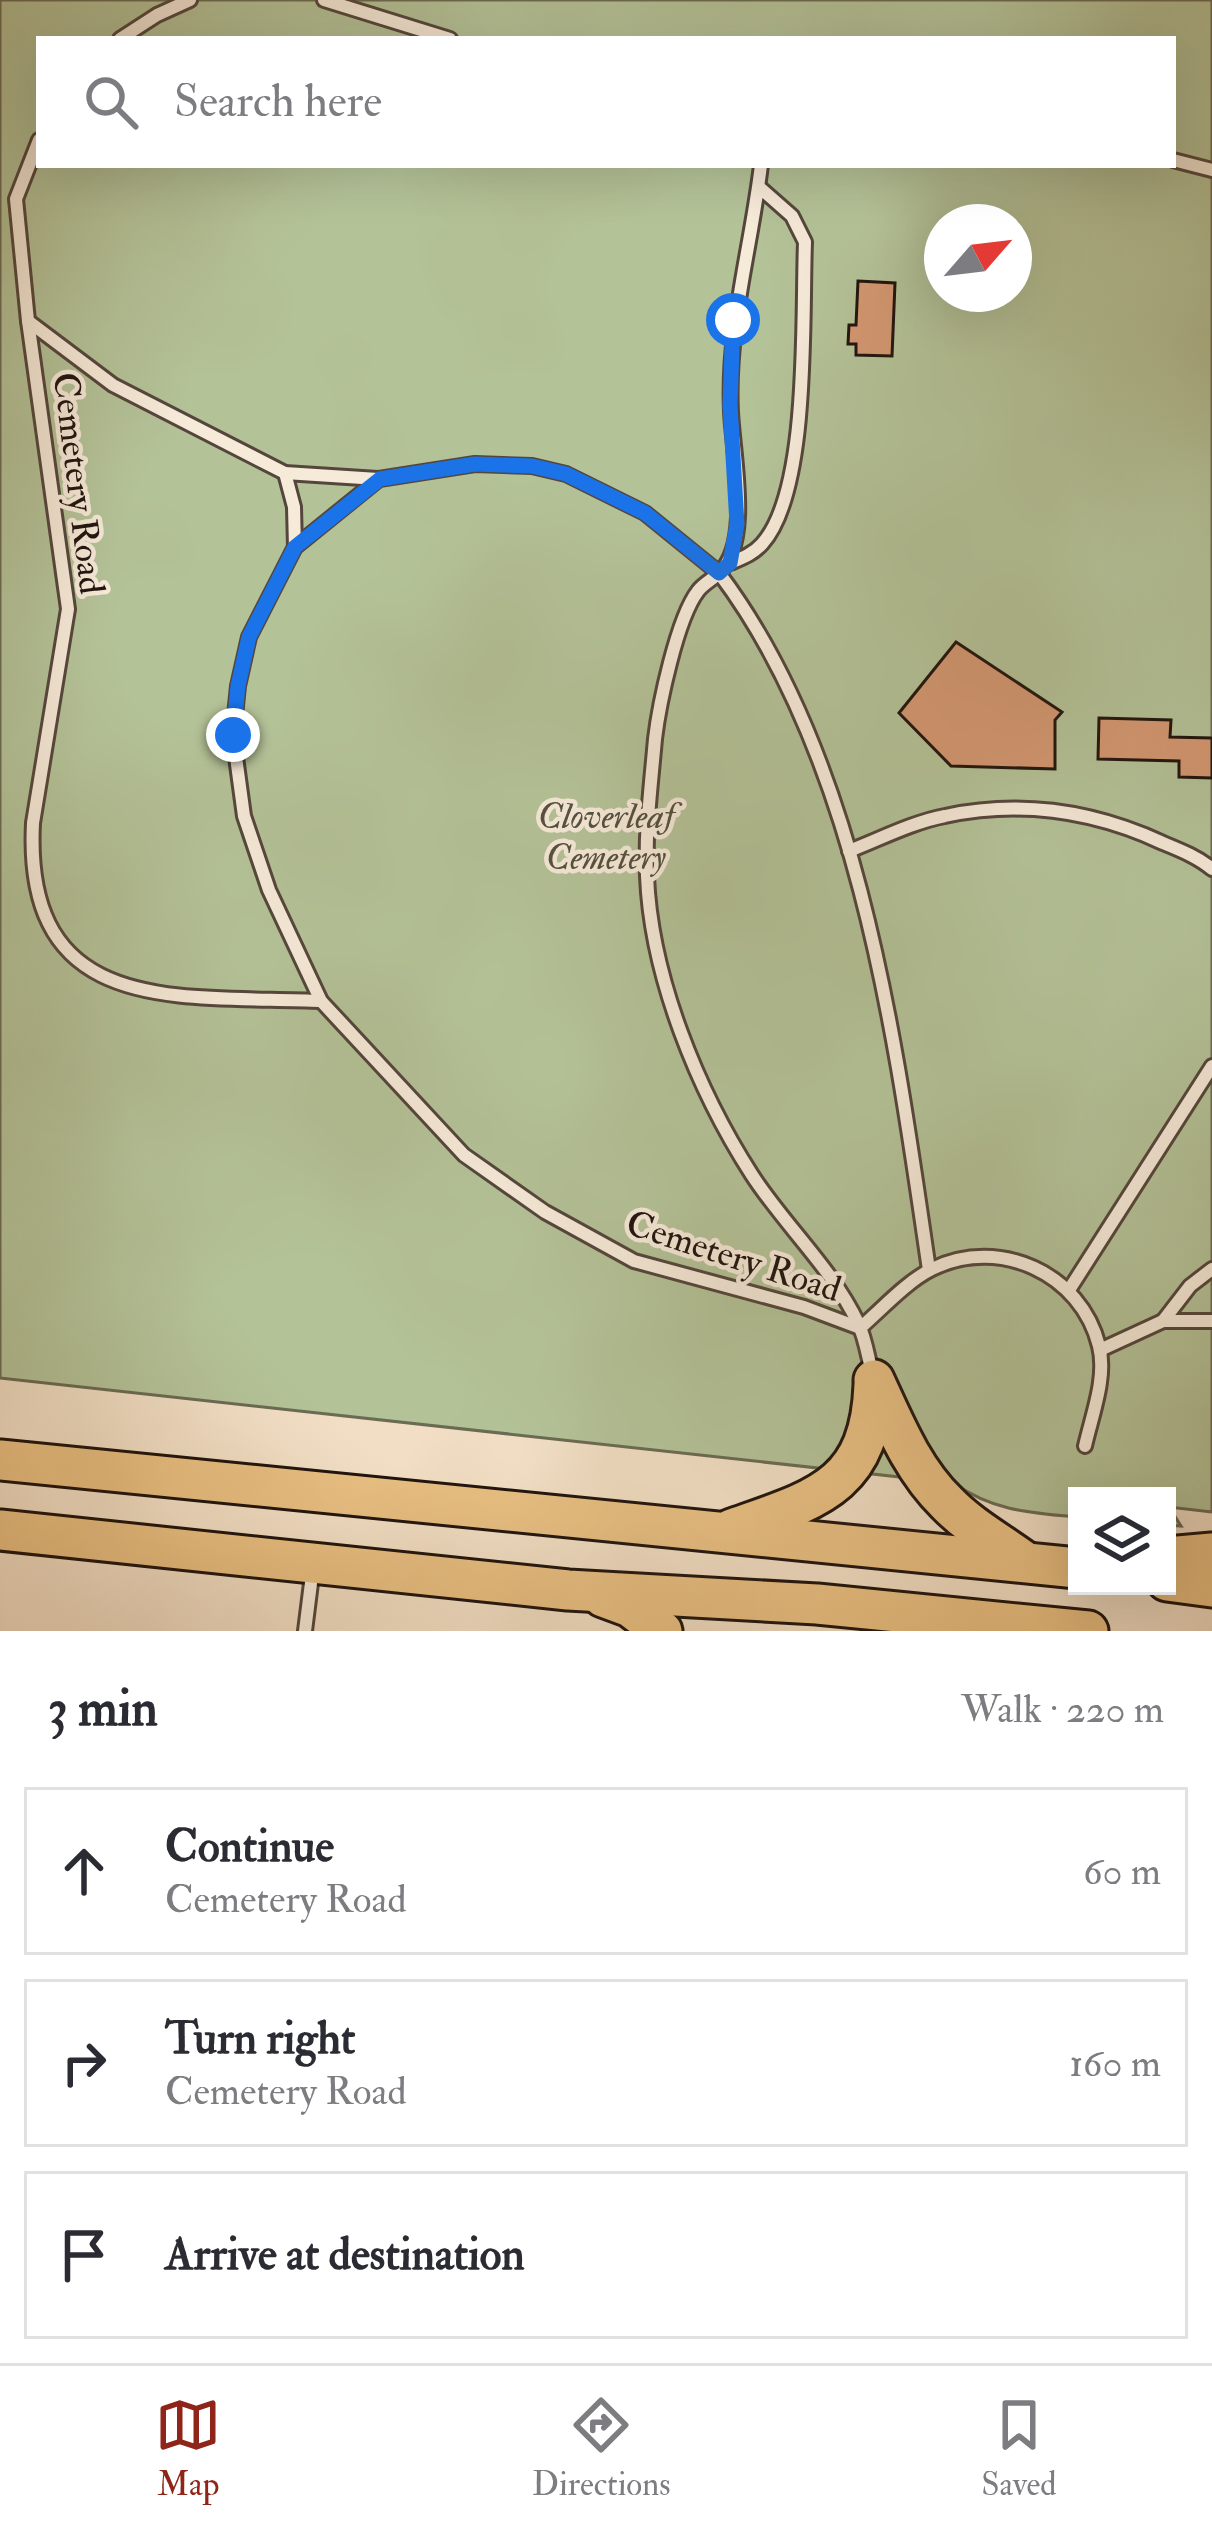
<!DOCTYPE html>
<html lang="en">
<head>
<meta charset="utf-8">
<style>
  body { margin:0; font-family:"IM FELL Double Pica",serif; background:#f7f7f7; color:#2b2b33 }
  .controls { position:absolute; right:36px; bottom:36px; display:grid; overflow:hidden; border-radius:0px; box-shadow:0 12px 48px #0002 }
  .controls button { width:108px; height:108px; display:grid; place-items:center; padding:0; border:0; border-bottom:3px solid #e1e1e2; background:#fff; color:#2b2b33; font:60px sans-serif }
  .compass { position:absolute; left:924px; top:204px; width:108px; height:108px; border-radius:50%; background:#fff; box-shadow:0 12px 48px #0002; rotate:62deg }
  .stop { position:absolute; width:36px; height:36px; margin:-27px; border:9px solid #1a73e8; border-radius:50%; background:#fff }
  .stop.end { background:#1a73e8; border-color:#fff; box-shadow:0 3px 12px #0008 }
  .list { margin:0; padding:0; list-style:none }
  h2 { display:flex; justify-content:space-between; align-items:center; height:156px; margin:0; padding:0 48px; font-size:51px }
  h2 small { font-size:39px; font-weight:400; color:#7c7c81 }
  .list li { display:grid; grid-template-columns:78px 1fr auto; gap:36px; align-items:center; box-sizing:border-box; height:168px; margin:0 24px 24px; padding:0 24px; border:3px solid #e1e1e2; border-radius:0px }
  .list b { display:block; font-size:45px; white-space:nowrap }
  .list p { margin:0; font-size:39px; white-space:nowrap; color:#7c7c81 }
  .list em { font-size:39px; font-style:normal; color:#7c7c81 }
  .icon { flex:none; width:66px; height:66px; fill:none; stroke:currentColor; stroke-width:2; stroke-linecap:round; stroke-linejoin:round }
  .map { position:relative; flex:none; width:1212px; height:1631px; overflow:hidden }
  .search { position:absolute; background:#fff; box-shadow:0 12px 48px #0002; left:36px; right:36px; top:36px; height:132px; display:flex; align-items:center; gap:30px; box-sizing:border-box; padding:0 42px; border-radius:0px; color:#7c7c81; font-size:45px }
  .sheet { height:732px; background:#fff }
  nav { display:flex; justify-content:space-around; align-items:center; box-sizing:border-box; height:168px; border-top:3px solid #e1e1e2; background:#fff; font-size:33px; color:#7c7c81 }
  nav a { display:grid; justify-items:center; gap:6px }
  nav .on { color:#8f2418 }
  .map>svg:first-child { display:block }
  .green { fill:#b4c298; stroke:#6a6b53; stroke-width:3; fill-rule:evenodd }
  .building { fill:#d39771; stroke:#1f140e; stroke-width:3 }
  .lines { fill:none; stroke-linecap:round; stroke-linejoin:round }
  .service-casing { stroke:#54463c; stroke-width:18 }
  .trunk-casing { stroke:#1f140e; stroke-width:45 }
  .service { stroke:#f6ead9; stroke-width:12 }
  .trunk { stroke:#e8bf82; stroke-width:39 }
  .route { stroke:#1a73e8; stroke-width:15 }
  .labels { text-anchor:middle; stroke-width:9; stroke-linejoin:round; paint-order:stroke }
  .street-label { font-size:36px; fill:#1f140e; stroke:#f6ead9 }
  .park-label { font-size:36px; font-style:italic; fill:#53513e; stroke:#f6ead9 }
</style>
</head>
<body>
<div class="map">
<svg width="1212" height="1631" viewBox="0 0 1212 1631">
  <rect width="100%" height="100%" fill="#f1dec4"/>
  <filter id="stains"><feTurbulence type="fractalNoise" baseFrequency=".00167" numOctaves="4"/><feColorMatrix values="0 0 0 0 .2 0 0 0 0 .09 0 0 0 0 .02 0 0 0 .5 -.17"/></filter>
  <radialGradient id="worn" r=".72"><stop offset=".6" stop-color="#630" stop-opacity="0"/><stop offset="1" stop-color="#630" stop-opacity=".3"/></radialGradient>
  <path class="green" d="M0 0H1212V1512L1169 1507 1181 1526 1167 1525V1496H1077V1517C1032 1513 992 1511 954 1483L0 1378ZM39 39H1173V165H39ZM942 222H1014V294H942Z"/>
  <g class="building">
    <path d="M858 281 895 283 892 356 856 355V344H848L849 325H856Z"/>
    <path d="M956 642 1062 712 1055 720V769L951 766 899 713Z"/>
    <path d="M1099 718 1171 720 1170 737 1212 738V778L1179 777V761L1098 759Z"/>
  </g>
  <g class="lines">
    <defs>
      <g id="service">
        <path d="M324 0 450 39"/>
        <path d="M120 39 157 15 190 0"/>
        <path d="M39 140 16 199 28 321 68 609 33 823C23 1019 180 995 321 1001"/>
        <path d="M1173 160 1212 170"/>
        <path d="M761 165C751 249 727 327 731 412 733 455 752 543 719 573L645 513 566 474 532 466 475 464 379 479 295 547 249 637 238 686 233 735 244 816 269 890 321 1001 464 1155 545 1212 634 1261 804 1307 860 1328"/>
        <path d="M28 321 113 385 285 473 378 479"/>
        <path d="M285 473 294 507 295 547"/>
        <path d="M730 563C742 558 753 554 762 544 810 491 802 316 805 242L792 216 759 187"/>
        <path d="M849 851C880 839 913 822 945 816 1020 800 1094 811 1163 843 1180 850 1198 857 1212 869"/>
        <path d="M1069 1290 1212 1066"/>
        <path d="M1163 1321 1190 1286 1212 1269"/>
        <path d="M860 1328C882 1309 906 1282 932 1269 999 1236 1081 1273 1099 1346 1107 1377 1092 1415 1085 1446"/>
        <path d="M1100 1350 1163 1321H1212"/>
        <path d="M873 1376C868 1359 866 1339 858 1323 832 1268 785 1226 752 1175 698 1091 651 977 647 876 645 831 651 785 655 739 659 705 677 618 698 591 703 584 713 579 719 573 860 760 896 1044 929 1270"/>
        <path d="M305 1631 313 1567"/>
      </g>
      <g id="trunk">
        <path d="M874 1380C894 1423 912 1469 947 1503 969 1526 998 1542 1024 1561"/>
        <path d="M0 1460 1077 1568"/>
        <path d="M732 1529C817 1499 870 1487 874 1385"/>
        <path d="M0 1530 568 1590 817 1604 1088 1631"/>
        <path d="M1167 1557 1212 1553"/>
        <path d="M1167 1581 1212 1587"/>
        <path d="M603 1597 630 1607 662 1631"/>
      </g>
    </defs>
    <use href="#service" class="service-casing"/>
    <use href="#trunk" class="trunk-casing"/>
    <use href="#service" class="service"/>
    <use href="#trunk" class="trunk"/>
  </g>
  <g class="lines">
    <path class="route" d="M233 735 238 686 249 637 295 547 380 479 475 464 532 466 566 474 645 513 719 573 730 563 737 524 730 405 733 320"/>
  </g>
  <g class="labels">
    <g class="street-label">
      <text transform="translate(80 483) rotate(83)" y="13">Cemetery Road</text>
      <text transform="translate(734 1255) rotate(18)" y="13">Cemetery Road</text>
    </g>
    <g class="park-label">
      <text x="606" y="828">Cloverleaf<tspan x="606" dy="41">Cemetery</tspan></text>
    </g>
  </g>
  <rect width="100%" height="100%" filter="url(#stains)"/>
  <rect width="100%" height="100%" fill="url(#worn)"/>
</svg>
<div class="controls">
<button><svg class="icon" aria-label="layers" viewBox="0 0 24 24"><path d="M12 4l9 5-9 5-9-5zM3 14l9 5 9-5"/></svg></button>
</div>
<svg class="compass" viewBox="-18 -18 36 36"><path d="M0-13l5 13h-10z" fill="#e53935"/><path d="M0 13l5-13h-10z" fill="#7c7c81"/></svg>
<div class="stop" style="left:733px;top:320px"></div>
<div class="stop end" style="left:233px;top:735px"></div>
<div class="search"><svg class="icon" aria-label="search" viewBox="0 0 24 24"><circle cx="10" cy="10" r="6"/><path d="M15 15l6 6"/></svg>Search here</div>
</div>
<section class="sheet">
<h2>3 min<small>Walk · 220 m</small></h2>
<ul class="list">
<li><svg class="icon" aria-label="ahead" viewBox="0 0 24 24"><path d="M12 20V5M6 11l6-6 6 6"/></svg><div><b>Continue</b><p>Cemetery Road</p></div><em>60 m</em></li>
<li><svg class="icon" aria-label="right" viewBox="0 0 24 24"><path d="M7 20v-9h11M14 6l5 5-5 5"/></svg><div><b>Turn right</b><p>Cemetery Road</p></div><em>160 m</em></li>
<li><svg class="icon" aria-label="arrive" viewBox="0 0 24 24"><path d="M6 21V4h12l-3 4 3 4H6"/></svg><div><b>Arrive at destination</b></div></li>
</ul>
</section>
<nav>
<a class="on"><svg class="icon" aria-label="map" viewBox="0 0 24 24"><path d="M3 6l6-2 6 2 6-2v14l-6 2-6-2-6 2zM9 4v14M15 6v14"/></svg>Map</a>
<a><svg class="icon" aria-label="directions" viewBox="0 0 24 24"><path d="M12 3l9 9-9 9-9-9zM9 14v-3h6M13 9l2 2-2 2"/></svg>Directions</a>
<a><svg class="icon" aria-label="saved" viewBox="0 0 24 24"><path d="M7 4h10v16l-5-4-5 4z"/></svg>Saved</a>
</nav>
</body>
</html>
